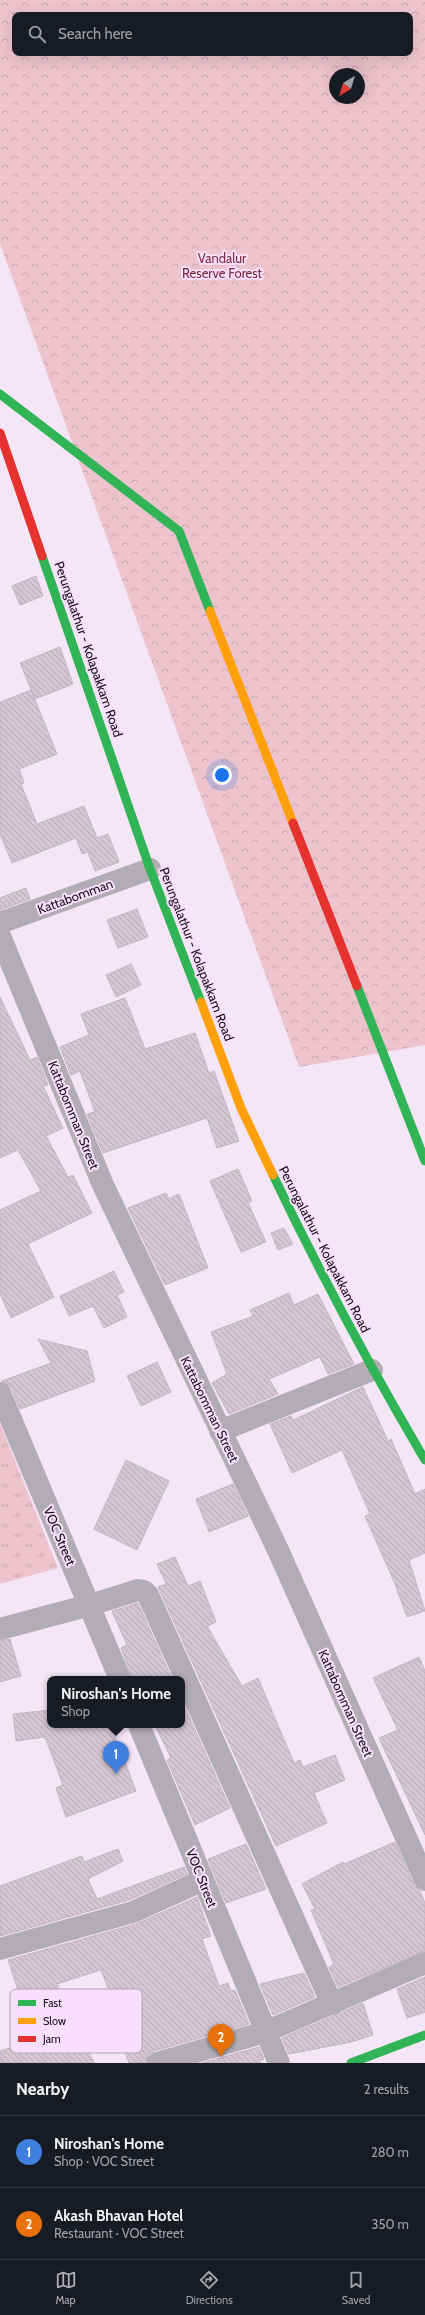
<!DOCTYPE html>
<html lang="en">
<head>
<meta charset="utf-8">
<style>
  body { margin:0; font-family:Cabin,sans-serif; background:#20242c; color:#f1f3f6 }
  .compass { position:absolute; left:329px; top:68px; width:36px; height:36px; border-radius:50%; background:#171b24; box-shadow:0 4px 16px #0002; rotate:218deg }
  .you { position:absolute; left:222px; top:775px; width:14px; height:14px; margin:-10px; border:3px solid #fff; border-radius:50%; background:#1a73e8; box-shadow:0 0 0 6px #1a73e833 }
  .badge { display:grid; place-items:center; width:26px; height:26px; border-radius:50%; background:#b2aeb5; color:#fff; font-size:13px; font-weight:700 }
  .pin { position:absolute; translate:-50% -33px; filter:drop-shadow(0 1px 2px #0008) }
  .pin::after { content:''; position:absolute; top:21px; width:14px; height:12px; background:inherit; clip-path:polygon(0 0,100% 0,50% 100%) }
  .popup { position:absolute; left:47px; top:1676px; width:138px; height:52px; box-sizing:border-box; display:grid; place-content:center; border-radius:8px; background:#171b24; filter:drop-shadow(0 1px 3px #0005); font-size:13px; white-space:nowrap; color:#9ea1a6 }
  .popup b { font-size:15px; color:#f1f3f6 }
  .popup::after { content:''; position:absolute; left:50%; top:100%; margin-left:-8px; border:8px solid transparent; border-top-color:#171b24 }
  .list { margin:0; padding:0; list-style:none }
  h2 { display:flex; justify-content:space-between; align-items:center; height:52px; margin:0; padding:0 16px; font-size:17px }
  h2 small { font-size:13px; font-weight:400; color:#9ea1a6 }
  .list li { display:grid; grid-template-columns:26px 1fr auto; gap:12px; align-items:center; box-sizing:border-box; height:72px; padding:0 16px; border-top:1px solid #363941 }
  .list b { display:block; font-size:15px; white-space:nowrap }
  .list p { margin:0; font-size:13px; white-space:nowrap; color:#9ea1a6 }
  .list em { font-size:13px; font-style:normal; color:#9ea1a6 }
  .icon { flex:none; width:22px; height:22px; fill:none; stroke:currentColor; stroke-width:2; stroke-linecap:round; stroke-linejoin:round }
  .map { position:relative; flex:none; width:425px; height:2063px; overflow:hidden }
  .search { position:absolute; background:#171b24; box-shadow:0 4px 16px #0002; left:12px; right:12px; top:12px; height:44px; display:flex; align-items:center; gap:10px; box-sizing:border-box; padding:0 14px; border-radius:8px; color:#9ea1a6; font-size:15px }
  .sheet { height:196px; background:#171b24 }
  nav { display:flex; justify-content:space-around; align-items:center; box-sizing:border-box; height:56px; border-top:1px solid #363941; background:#171b24; font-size:11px; color:#9ea1a6 }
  nav a { display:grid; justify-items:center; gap:2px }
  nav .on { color:#b2aeb5 }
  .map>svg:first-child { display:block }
  .forest { fill:url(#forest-crowns); fill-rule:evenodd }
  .park { fill:url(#park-tufts) }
  .building { fill:url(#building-back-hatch); stroke:#c2b6c1 }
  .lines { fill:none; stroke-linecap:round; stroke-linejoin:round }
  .street { stroke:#b2adb5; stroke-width:22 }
  .fast { stroke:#30b455; stroke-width:9 }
  .slow { stroke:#ff9f0a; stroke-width:9 }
  .jam { stroke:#e5322d; stroke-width:9 }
  .labels { text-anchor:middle; stroke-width:4; stroke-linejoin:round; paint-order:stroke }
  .park-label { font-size:13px; fill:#7e2b3b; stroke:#f8e0fd }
  .street-label { font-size:13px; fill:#160e18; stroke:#f8e0fd }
  .key { fill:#f8e0fd; stroke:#b4a1b8; stroke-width:1 }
  .key-label { font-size:11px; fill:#160e18 }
</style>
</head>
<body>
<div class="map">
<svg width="425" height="2063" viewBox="0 0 425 2063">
  <defs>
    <pattern id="forest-crowns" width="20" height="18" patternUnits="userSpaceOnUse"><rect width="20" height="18" fill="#edc3ce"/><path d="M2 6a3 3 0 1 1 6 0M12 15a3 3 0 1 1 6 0" fill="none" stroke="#caa6b0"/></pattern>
    <pattern id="park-tufts" width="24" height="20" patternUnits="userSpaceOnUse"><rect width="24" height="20" fill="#edc3ce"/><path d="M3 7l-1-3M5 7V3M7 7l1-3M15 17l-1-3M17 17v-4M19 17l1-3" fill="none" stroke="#caa6b0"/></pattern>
    <pattern id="building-back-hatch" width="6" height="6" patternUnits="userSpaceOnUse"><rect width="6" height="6" fill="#d4c7d2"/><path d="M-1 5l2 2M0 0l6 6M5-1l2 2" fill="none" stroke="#b5aab4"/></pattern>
  </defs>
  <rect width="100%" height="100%" fill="#f4e6f7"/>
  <path class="forest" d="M0 0H425V1045L299 1067 0 244ZM15 15H410V53H15ZM335 74H359V98H335Z"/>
  <path class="park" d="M0 1423 58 1568 0 1584Z"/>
  <g class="building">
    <path d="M36 576 43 596 20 605 12 586Z"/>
    <path d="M60 647 73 684 35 699 20 663Z"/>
    <path d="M31 690 57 754 19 769 24 783 21 784 37 824 84 806 97 838 108 834 119 862 95 871 88 852 82 854 76 838 12 863 0 834V702Z"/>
    <path d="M26 888 30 899 0 910V898Z"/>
    <path d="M137 909 148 937 118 948 107 920Z"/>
    <path d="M131 964 141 985 116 997 106 975Z"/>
    <path d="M0 997 30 1060 37 1057 48 1085 43 1086 63 1128 46 1136 68 1177 73 1175 92 1213 28 1244 54 1297 11 1318 0 1294V1210L41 1191 18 1150 0 1158Z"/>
    <path d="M125 998 145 1049 195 1033 209 1073 214 1071 239 1141 217 1148 207 1118 103 1153 87 1114 95 1112 80 1071 71 1075 60 1047 89 1035 81 1014Z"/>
    <path d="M238 1169 252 1201 248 1203 266 1242 241 1252 210 1181Z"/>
    <path d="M166 1193 169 1199 179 1194 208 1268 165 1285 128 1208Z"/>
    <path d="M284 1228 293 1244 278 1250 271 1233Z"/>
    <path d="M114 1271 124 1292 117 1295 127 1317 104 1328 93 1306 69 1316 60 1296Z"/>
    <path d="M289 1293 294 1305 318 1294 354 1364 328 1374 320 1357 269 1379 278 1394 229 1414 212 1383 227 1374 211 1332 253 1316 250 1310Z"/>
    <path d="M38 1339 87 1351 95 1381 20 1409 11 1388 2 1381 51 1363Z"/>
    <path d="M157 1362 171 1392 141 1406 127 1376Z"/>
    <path d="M363 1387 388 1441 391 1439 415 1494 425 1489V1553L409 1560 425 1611 407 1617 395 1584 365 1516 370 1514 342 1450 292 1473 270 1424 291 1416 293 1420Z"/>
    <path d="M126 1460 169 1481 137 1550 94 1529Z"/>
    <path d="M233 1484 248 1516 209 1532 196 1499Z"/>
    <path d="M175 1557 188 1586 200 1581 216 1622 207 1626 242 1686 258 1678 294 1763 300 1760 303 1767 335 1755 345 1780 314 1793 327 1823 276 1846 158 1587 166 1584 157 1564Z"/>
    <path d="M138 1603 172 1679H132L121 1648 127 1645 112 1611Z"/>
    <path d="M10 1639 21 1676 0 1682V1641Z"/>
    <path d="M419 1657 425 1671V1835L379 1738 398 1730 373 1678Z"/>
    <path d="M182 1701 230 1808 195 1825 167 1760 171 1758 155 1725H182Z"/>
    <path d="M50 1710V1725H111L136 1791 66 1817 56 1788 63 1785 45 1737 16 1741 13 1714Z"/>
    <path d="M395 1842 414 1885 420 1891 425 1903V1951L338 1987 329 1967 333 1965V1962L311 1910 315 1909 302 1884 343 1862 344 1864Z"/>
    <path d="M246 1844 266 1889 226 1903 208 1859Z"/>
    <path d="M118 1849 123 1861 88 1879 97 1899 184 1867 187 1874 129 1900 0 1936V1886L82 1856 84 1862Z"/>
    <path d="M197 1897 211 1936 202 1939 219 1986 228 1983 231 1991 235 1990 249 2024 154 2051 148 2055 145 2063H129L113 2021 120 2019 101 1970 57 1984 94 2063H0V2051L47 2036 31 2003 23 2005 8 1960 136 1924Z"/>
    <path d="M304 1973 315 1997 273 2015 260 1984Z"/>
    <path d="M425 1977V2012L407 2018 397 1989Z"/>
    <path d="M363 2003 373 2035 351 2042 289 2054 282 2038Z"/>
    <path d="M259 2047 264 2059 260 2060 261 2063H202Z"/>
  </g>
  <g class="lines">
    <g class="street">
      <path d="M0 923 150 869"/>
      <path d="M0 936 103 1185 278 1550 425 1880"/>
      <path d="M0 1393 120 1679"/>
      <path d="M220 1431 372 1370"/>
      <path d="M0 1629 90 1605 138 1590 144 1591 148 1595 332 2004"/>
      <path d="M139 1725 279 2063"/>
      <path d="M0 1949 133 1912 203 1880"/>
      <path d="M157 2063 265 2032 425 1963"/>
    </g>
    <g class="fast">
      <path d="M0 394 179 531 210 611"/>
      <path d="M42 556 150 869 201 1002"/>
      <path d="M357 986 425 1161"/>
      <path d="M273 1175C320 1273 370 1367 425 1460"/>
      <path d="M351 2063 425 2035"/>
    </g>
    <g class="slow">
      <path d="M210 611 293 823"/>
      <path d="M201 1002 241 1108 273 1175"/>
    </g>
    <g class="jam">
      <path d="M0 433 42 556"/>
      <path d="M293 823 357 986"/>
    </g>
  </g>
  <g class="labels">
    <g class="park-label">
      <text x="222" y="263">Vandalur<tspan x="222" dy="15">Reserve Forest</tspan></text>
    </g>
    <g class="street-label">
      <text transform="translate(89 649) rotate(71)" y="5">Perungalathur - Kolapakkam Road</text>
      <text transform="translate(75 896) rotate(-20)" y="5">Kattabomman</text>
      <text transform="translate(197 954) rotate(69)" y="5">Perungalathur - Kolapakkam Road</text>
      <text transform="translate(74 1115) rotate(68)" y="5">Kattabomman Street</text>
      <text transform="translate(325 1249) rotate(63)" y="5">Perungalathur - Kolapakkam Road</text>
      <text transform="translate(210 1409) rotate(64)" y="5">Kattabomman Street</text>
      <text transform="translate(60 1536) rotate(67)" y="5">VOC Street</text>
      <text transform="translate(346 1703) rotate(66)" y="5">Kattabomman Street</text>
      <text transform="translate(202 1878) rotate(68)" y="5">VOC Street</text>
    </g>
  </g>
  <rect x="10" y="1989" width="132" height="64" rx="6" class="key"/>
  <rect x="18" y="2000" width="18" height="6" fill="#30b455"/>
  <rect x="18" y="2018" width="18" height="6" fill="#ff9f0a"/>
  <rect x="18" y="2036" width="18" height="6" fill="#e5322d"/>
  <g class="key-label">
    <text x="43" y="2007">Fast</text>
    <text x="43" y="2025">Slow</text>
    <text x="43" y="2043">Jam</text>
  </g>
</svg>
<svg class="compass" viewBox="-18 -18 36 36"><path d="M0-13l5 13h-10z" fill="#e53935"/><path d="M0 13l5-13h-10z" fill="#9ea1a6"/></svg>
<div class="you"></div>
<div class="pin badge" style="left:116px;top:1774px;background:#3f7fe0">1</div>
<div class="popup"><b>Niroshan's Home</b>Shop</div>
<div class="pin badge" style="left:221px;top:2057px;background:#e8710a">2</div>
<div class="search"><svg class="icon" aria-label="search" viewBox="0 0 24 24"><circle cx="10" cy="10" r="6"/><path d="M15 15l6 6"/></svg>Search here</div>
</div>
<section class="sheet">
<h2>Nearby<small>2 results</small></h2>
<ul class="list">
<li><span class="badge" style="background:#3f7fe0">1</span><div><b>Niroshan's Home</b><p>Shop · VOC Street</p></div><em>280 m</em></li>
<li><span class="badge" style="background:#e8710a">2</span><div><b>Akash Bhavan Hotel</b><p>Restaurant · VOC Street</p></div><em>350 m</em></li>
</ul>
</section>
<nav>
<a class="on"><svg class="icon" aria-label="map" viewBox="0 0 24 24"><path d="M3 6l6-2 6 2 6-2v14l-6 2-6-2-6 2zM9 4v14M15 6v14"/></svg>Map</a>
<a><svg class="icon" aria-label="directions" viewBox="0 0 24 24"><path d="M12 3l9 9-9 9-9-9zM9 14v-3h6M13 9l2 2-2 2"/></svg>Directions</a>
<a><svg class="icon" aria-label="saved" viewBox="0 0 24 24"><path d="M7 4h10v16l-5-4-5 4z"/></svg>Saved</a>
</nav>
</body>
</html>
